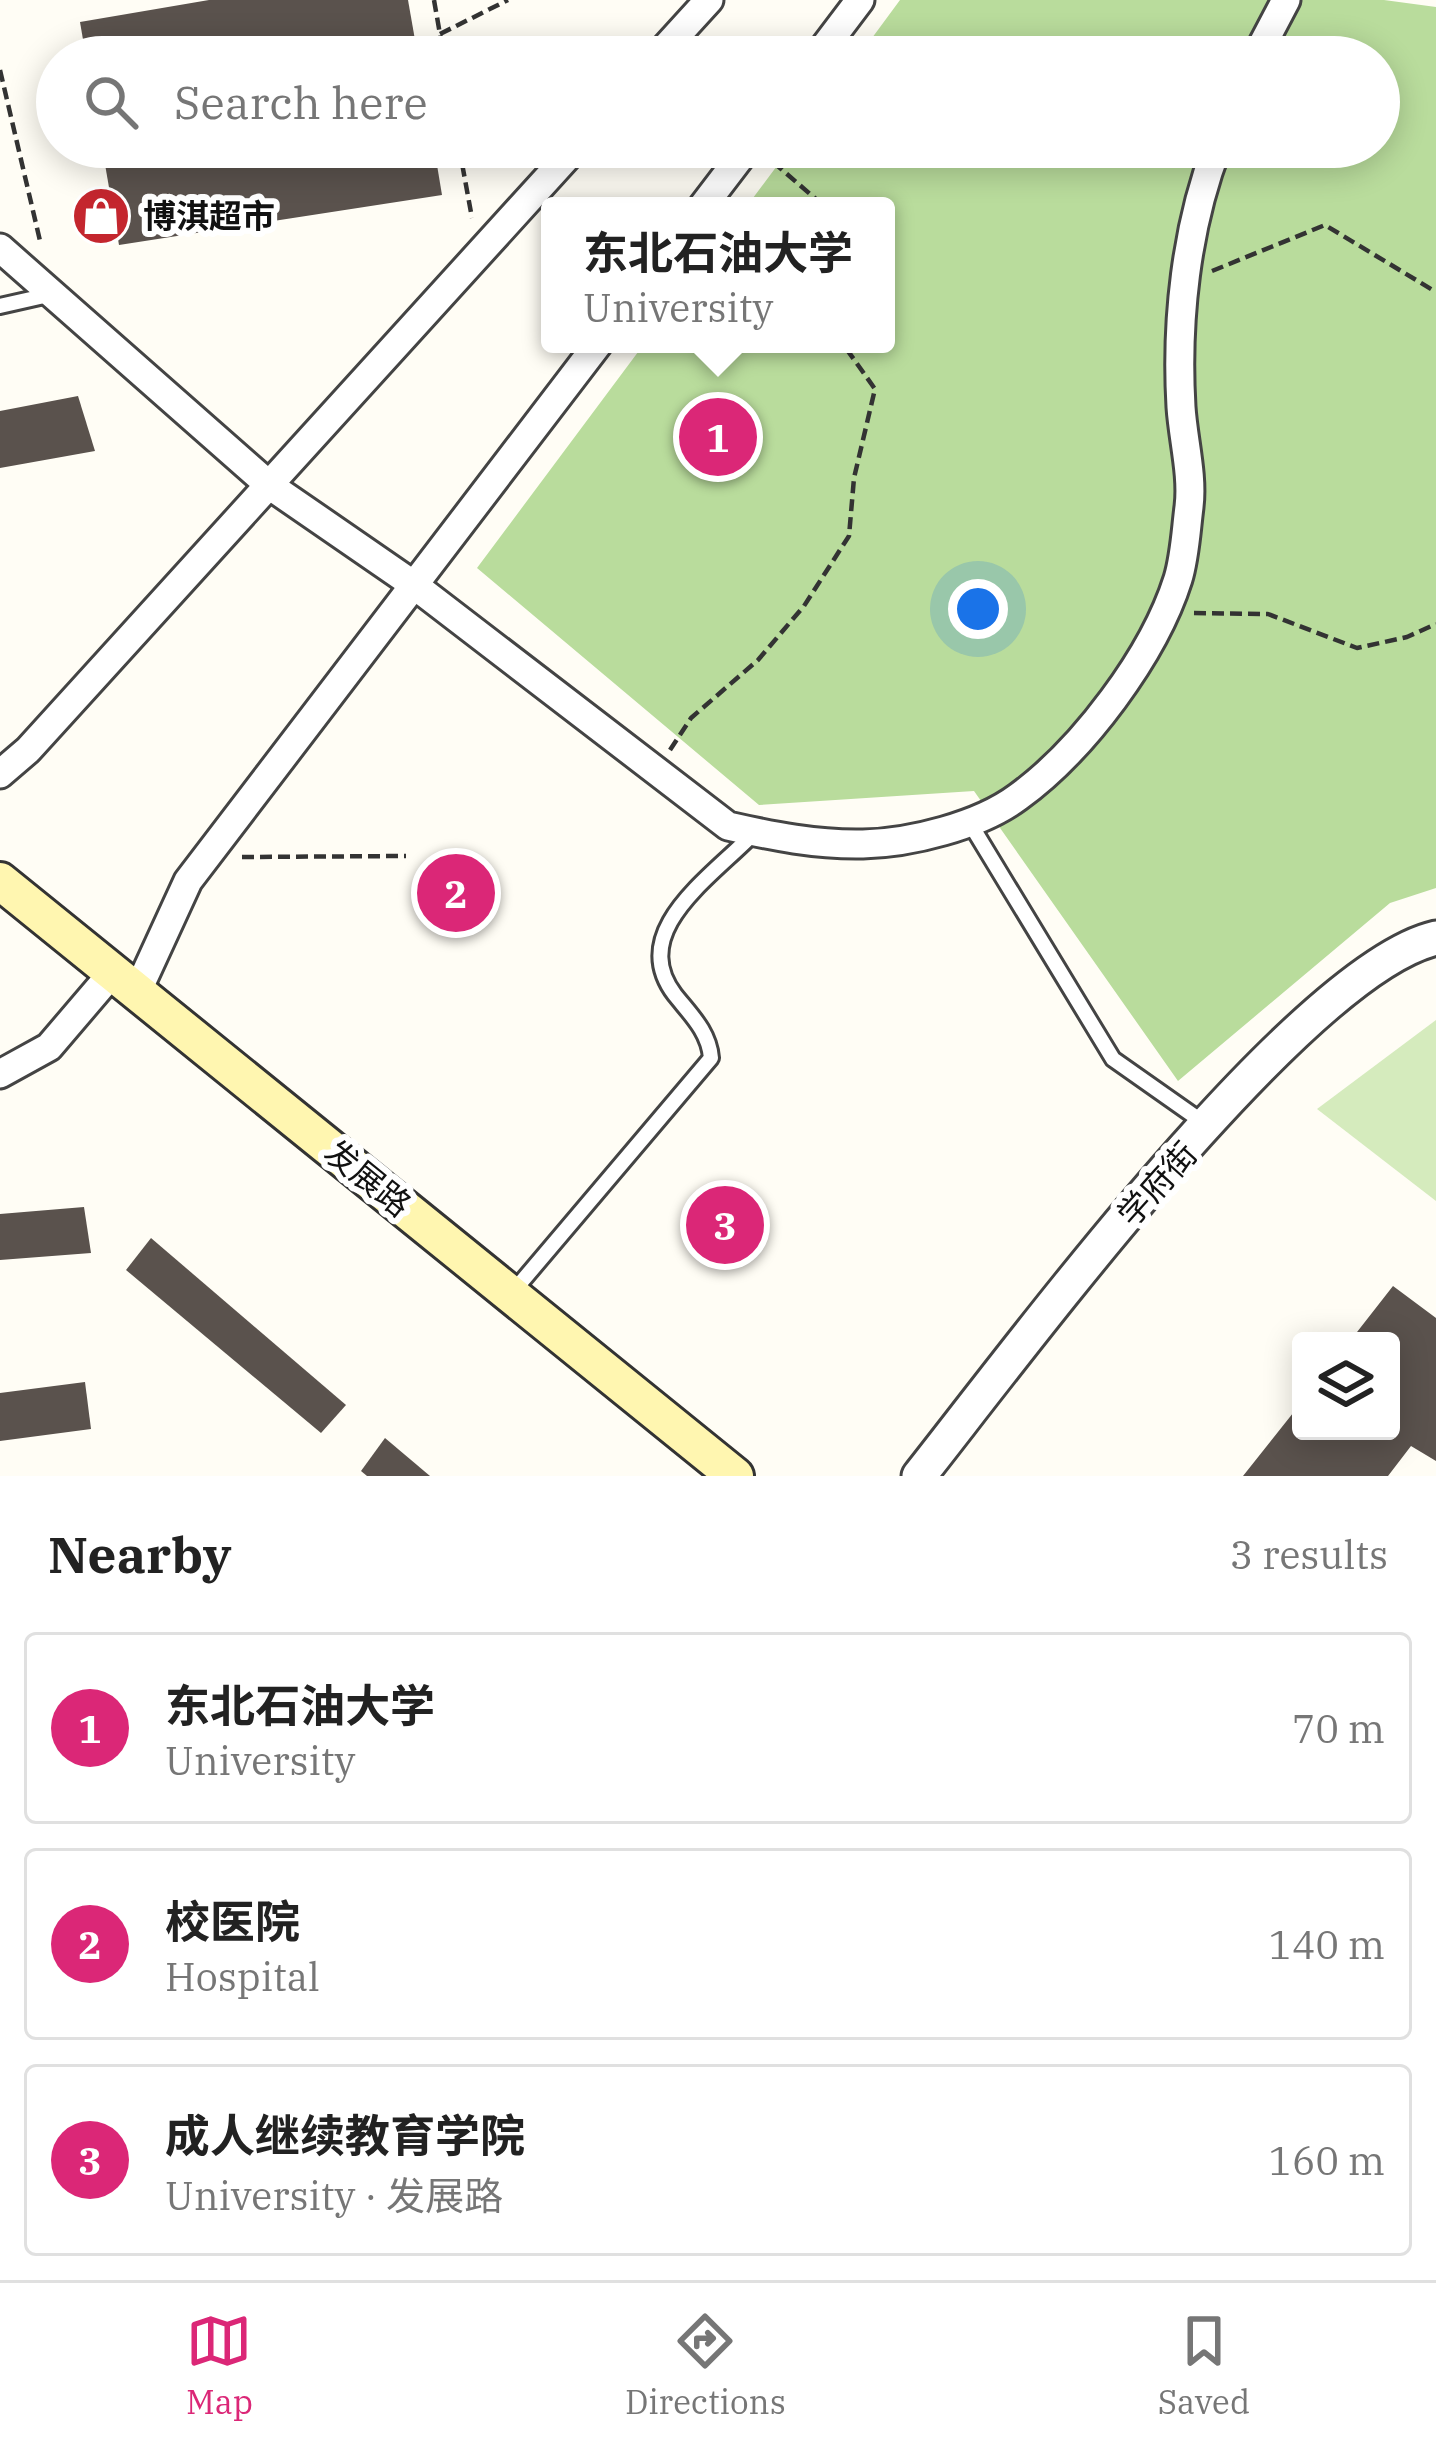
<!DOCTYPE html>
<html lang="en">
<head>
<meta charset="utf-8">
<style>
  body { margin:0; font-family:"IBM Plex Serif","Noto Sans SC",serif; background:#f2f2f2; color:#222 }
  .controls { position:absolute; right:36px; bottom:36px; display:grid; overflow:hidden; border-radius:12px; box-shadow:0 6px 30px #0003 }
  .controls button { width:108px; height:108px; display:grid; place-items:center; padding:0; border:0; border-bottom:3px solid #e0e0e0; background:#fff; color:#222; font:60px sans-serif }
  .you { position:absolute; left:978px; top:609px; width:42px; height:42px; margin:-30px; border:9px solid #fff; border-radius:50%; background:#1a73e8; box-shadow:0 0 0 18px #1a73e833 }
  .badge { display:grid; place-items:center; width:78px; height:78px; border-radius:50%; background:#db2777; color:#fff; font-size:39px; font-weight:700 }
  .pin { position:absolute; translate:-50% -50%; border:6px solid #fff; box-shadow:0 3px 12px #0006 }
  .popup { position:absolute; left:541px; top:197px; width:354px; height:156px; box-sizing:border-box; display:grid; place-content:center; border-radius:12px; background:#fff; filter:drop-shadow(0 3px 9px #0005); font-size:39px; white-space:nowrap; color:#767676 }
  .popup b { font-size:45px; color:#222 }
  .popup::after { content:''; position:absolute; left:50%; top:100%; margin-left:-24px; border:24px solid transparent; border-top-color:#fff }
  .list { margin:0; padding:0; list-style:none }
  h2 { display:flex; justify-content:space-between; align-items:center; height:156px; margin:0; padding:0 48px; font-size:51px }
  h2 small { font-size:39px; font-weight:400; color:#767676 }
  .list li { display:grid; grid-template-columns:78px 1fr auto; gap:36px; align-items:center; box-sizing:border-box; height:192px; margin:0 24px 24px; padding:0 24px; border:3px solid #e0e0e0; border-radius:12px }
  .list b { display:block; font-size:45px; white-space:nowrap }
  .list p { margin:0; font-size:39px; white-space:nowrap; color:#767676 }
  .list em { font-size:39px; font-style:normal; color:#767676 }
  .icon { flex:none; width:66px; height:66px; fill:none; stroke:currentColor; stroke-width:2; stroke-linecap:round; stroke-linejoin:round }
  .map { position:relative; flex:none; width:1436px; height:1476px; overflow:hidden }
  .search { position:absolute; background:#fff; box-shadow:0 6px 30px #0003; left:36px; right:36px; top:36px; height:132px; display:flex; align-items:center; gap:30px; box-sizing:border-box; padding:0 42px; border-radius:66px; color:#767676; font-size:45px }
  .sheet { height:804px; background:#fff }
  nav { display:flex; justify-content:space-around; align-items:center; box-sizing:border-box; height:168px; border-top:3px solid #e0e0e0; background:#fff; font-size:33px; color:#767676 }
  nav a { display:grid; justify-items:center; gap:6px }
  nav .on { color:#db2777 }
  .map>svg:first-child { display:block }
  .green { fill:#d5ebbd }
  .forest { fill:#b9dc9c }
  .building { fill:#5a524d }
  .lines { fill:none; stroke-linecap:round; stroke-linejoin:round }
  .service-casing { stroke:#444; stroke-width:20 }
  .minor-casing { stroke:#444; stroke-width:33 }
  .tertiary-casing { stroke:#444; stroke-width:39 }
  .secondary-casing { stroke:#333; stroke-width:42 }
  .path { stroke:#333; stroke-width:4.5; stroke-dasharray:12 6; stroke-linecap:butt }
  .service { stroke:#fff; stroke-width:14 }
  .minor { stroke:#fff; stroke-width:27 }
  .tertiary { stroke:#fff; stroke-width:33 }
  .secondary { stroke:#fff6b0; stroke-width:36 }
  .labels { text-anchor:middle; stroke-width:12; stroke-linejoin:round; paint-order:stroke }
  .poi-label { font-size:33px; font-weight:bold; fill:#111; stroke:#fff; text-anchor:start }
  .street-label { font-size:33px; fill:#111; stroke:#fff }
</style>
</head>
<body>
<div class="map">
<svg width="1436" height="1476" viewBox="0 0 1436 1476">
  <rect width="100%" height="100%" fill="#fffdf5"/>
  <path class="green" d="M1436 1020V1201L1317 1109Z"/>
  <path class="forest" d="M900 0H1384L1436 7V888L1390 903 1178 1081 974 791 759 805 477 568 644 344H886V206H747L791 147H1379V57H858Z"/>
  <g class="building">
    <path d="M209 0H408L418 57H86L80 22Z"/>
    <path d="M102 147H434L442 195 119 245Z"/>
    <path d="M78 396 95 451 0 468V411Z"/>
    <path d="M84 1207 91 1253 0 1260V1214Z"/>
    <path d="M151 1238 346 1405 321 1433 126 1270Z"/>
    <path d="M1393 1286 1436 1318V1461L1411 1446 1388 1476H1243L1301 1403V1431H1391V1341H1350Z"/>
    <path d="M85 1382 91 1429 0 1441V1393Z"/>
    <path d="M385 1438 430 1476H367L361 1471Z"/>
  </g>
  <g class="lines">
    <defs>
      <g id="service">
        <path d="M0 306 53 294"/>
        <path d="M968 820 1113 1059 1204 1123"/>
        <path d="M512 1293 711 1058C709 1032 691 1015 675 995 626 931 712 877 755 832"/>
      </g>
      <g id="minor">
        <path d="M657 57 709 0"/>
        <path d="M817 57 860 0"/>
        <path d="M1256 57 1286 0"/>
        <path d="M703 206 748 147"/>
        <path d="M0 248 269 485 414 585 728 826C772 836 817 845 863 844 910 843 979 826 1018 797 1083 750 1154 655 1178 579 1185 556 1186 530 1189 507 1193 475 1183 439 1181 407 1176 321 1186 227 1217 147"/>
        <path d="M0 774 28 750 576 147"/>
        <path d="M137 992 188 881 598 344"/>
        <path d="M0 1074 49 1047 113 972"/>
      </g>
      <path id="tertiary" d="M919 1476C1015 1355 1299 970 1436 938"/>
      <path id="secondary" d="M0 881 735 1476"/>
    </defs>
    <use href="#service" class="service-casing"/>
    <use href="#minor" class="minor-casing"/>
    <use href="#tertiary" class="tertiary-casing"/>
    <use href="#secondary" class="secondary-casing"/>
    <g class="path">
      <path d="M434 0 444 57"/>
      <path d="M440 34 508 0"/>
      <path d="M0 70 41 245"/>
      <path d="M459 147 472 218"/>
      <path d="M773 162 824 206"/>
      <path d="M1212 271 1325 225 1436 292"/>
      <path d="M1194 613 1268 614 1357 648 1407 637 1436 624"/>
      <path d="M670 750 691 718 758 660 804 606 849 536 854 478 875 389 843 344"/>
      <path d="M242 857 406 856"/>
    </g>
    <use href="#service" class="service"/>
    <use href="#minor" class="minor"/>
    <use href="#tertiary" class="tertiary"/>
    <use href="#secondary" class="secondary"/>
  </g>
  <defs>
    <symbol id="shop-disc" viewBox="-11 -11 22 22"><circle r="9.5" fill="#c4262e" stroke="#fff"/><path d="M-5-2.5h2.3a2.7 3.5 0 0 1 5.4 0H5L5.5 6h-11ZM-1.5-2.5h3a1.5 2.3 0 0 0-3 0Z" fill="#fff"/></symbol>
  </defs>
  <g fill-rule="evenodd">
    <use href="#shop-disc" x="68" y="183" width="66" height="66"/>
  </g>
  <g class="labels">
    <g class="poi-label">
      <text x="143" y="228">博淇超市</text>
    </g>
    <g class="street-label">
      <text transform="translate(368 1178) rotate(39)" y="12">发展路</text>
      <text transform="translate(1157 1184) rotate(-48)" y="12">学府街</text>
    </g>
  </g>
</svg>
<div class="controls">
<button><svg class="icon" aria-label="layers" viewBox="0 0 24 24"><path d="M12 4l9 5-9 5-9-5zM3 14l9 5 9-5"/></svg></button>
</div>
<div class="you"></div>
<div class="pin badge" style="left:718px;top:437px">1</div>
<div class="popup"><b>东北石油大学</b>University</div>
<div class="pin badge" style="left:456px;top:893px">2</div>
<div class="pin badge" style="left:725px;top:1225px">3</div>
<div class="search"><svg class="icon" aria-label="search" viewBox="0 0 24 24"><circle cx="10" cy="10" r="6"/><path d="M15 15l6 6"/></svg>Search here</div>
</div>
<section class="sheet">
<h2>Nearby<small>3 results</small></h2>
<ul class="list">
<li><span class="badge">1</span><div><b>东北石油大学</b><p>University</p></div><em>70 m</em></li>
<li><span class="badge">2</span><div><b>校医院</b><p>Hospital</p></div><em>140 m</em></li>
<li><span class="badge">3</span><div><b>成人继续教育学院</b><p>University · 发展路</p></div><em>160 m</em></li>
</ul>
</section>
<nav>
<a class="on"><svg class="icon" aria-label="map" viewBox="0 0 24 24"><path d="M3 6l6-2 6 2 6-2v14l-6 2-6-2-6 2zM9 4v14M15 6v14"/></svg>Map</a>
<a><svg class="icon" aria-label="directions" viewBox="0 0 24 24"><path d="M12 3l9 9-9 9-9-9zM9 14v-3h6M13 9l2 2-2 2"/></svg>Directions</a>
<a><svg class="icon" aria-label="saved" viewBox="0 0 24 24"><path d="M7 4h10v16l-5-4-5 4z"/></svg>Saved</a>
</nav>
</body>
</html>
